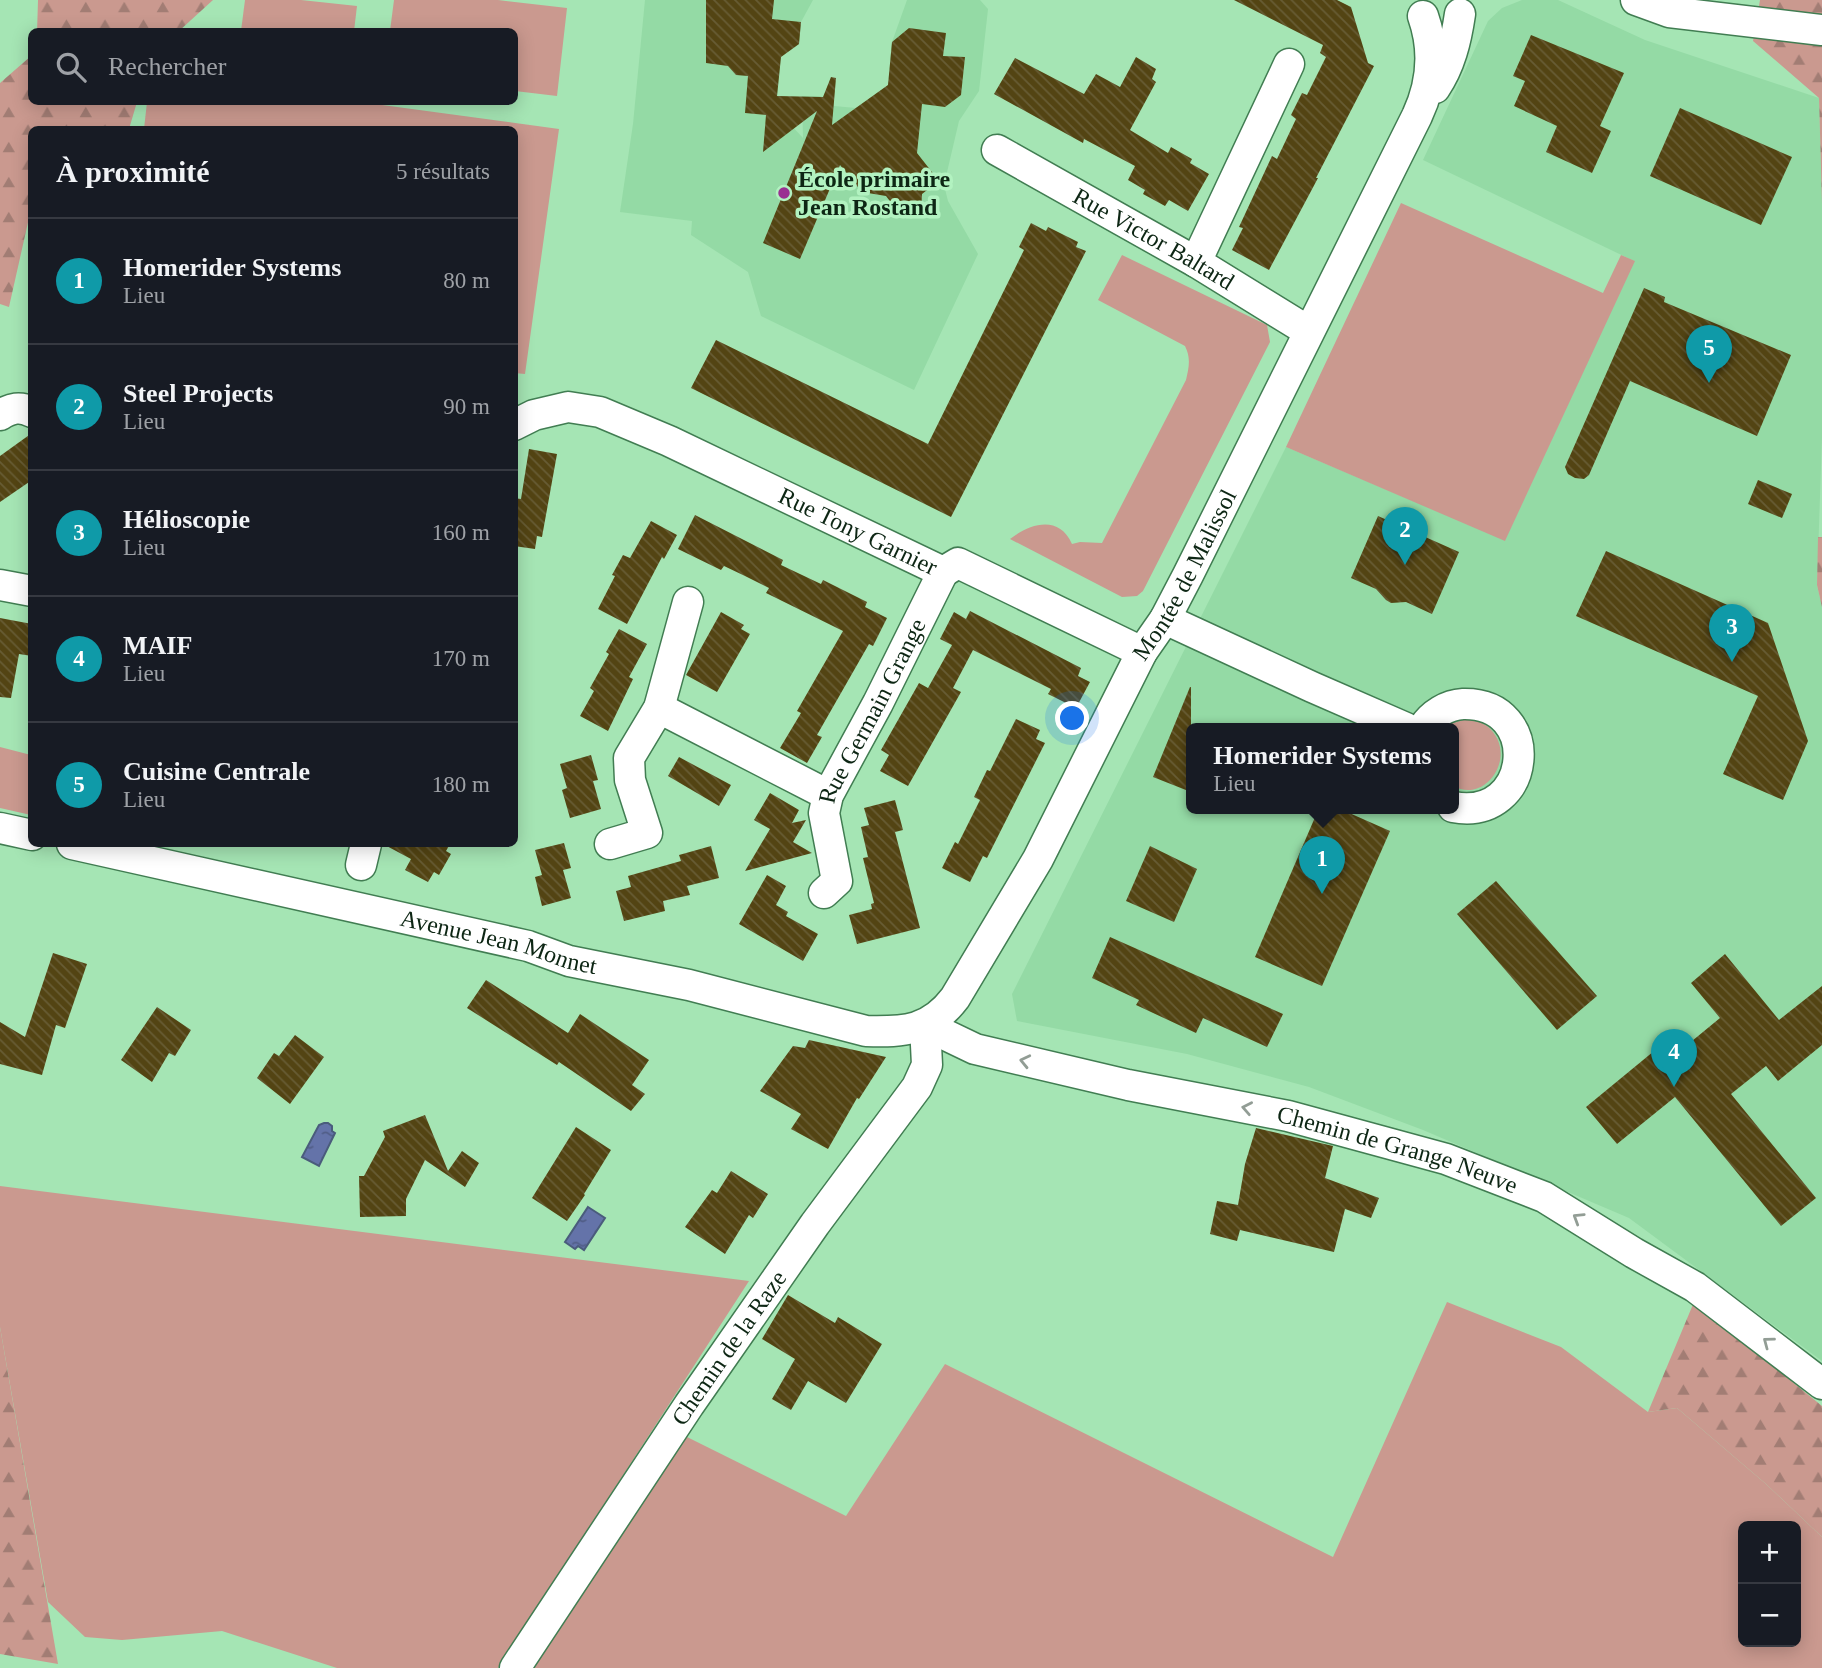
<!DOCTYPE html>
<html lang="fr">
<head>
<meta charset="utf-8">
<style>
  body { margin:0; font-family:"Times New Roman",serif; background:#20242c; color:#f1f3f6 }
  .controls { position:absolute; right:21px; bottom:21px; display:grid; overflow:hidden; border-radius:10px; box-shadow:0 4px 18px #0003 }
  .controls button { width:63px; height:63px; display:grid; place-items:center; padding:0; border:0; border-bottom:2px solid #363941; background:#171b24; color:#f1f3f6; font:35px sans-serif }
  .you { position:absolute; left:1073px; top:719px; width:24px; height:24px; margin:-18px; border:5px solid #fff; border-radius:50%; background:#1a73e8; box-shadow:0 0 0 10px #1a73e833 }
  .badge { display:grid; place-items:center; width:46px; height:46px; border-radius:50%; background:#ca9bc9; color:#fff; font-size:23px; font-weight:700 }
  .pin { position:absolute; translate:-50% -58px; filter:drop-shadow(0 2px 4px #0008) }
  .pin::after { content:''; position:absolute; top:37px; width:24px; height:21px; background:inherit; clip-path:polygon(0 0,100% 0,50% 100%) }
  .popup { position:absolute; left:1186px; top:723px; width:273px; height:91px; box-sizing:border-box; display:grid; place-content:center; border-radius:10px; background:#171b24; filter:drop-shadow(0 2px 5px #0005); font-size:23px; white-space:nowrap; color:#9ea1a6 }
  .popup b { font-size:26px; color:#f1f3f6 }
  .popup::after { content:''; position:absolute; left:50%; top:100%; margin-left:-14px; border:14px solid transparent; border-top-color:#171b24 }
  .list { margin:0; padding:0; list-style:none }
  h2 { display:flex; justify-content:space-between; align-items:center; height:91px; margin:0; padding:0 28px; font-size:30px }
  h2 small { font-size:23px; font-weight:400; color:#9ea1a6 }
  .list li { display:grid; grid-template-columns:46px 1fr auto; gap:21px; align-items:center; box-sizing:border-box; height:126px; padding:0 28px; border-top:2px solid #363941 }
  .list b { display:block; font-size:26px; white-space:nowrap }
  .list p { margin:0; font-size:23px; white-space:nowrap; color:#9ea1a6 }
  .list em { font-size:23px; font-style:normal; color:#9ea1a6 }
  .icon { flex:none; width:38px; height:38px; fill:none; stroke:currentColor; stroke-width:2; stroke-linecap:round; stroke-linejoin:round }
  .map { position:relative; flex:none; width:1822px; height:1668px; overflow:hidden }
  .search { position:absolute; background:#171b24; box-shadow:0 4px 18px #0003; left:28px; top:28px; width:490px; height:77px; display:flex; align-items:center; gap:18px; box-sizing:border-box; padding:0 24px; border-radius:10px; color:#9ea1a6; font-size:26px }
  .panel { position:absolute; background:#171b24; box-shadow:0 4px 18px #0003; left:28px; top:126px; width:490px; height:721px; border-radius:10px }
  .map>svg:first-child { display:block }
  .built { fill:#94daa5; fill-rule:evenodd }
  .grass { fill:#ca998f; fill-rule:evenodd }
  .forest { fill:url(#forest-firs) }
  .water { fill:url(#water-ripples); stroke:#4a5c7c; stroke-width:2 }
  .building { fill:url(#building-back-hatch) }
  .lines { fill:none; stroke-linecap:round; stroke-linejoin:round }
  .street-casing { stroke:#417d52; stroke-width:33 }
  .street { stroke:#fff; stroke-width:30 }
  .oneway { stroke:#929d95 }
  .poi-dot { fill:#9a3092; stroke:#b2f2c0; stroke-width:2.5 }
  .labels { text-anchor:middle; stroke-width:7; stroke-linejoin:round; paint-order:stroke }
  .poi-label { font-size:24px; font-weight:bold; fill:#0d2614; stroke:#b2f2c0; text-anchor:start }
  .street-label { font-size:24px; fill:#0d2614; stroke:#b2f2c0 }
</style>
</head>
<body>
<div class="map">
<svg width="1822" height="1668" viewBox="0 0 1822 1668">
  <defs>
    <pattern id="forest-firs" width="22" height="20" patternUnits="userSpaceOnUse" patternTransform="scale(1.75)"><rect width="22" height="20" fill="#ca998f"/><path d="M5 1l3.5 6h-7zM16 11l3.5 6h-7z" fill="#a27d74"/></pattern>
    <pattern id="water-ripples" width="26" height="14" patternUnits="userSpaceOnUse" patternTransform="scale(1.75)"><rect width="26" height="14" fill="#6473a9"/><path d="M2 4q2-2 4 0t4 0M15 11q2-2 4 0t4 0" fill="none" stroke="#515e88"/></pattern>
    <pattern id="building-back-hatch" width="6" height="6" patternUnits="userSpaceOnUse" patternTransform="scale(1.75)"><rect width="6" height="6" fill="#534413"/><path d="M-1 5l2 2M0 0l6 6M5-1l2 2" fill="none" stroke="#675c34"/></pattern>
  </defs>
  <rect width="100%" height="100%" fill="#a5e5b4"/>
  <g class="built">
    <path d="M645 0H813L801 22 799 44 781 57 776 109 803 138 802 96 834 97V106L856 108 888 85 892 42 907 0H980L988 9 979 91 959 121 944 185 948 201 978 254 914 390 761 316 748 272 691 235 692 221 620 212 633 124Z"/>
    <path d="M1522 0H1558L1645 40 1819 98 1822 204V437L1817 585 1822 607V1361L1629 1218 1423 1130 1309 1087 1187 1054 1017 1021 1012 994 1286 447 1505 540 1634 261 1423 160 1488 21 1502 8ZM1191 728H1453V808H1191Z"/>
  </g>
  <g class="grass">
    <path d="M245 0H301L357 6 354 31H241Z"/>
    <path d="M394 0H498L567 8 557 96 515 91 514 32 390 31Z"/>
    <path d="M147 102H360L559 129 525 374 514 373V130L144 129Z"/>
    <path d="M1401 203 1603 293 1621 255 1635 261 1505 541 1286 447Z"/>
    <path d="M1122 255 1267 325 1270 342 1143 591 1137 596 1122 597 1010 539C1031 523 1059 515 1072 544L1080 542 1102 543 1186 380C1189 367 1191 358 1185 346L1098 300Z"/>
    <path d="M1466 719C1473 721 1482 722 1487 726 1520 753 1487 805 1453 786V728H1444L1447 725Z"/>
    <path d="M0 747 31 755V815L0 808Z"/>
    <path d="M0 1186 749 1281 498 1668H337L222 1631 122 1640 85 1637 48 1602 0 1327Z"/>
    <path d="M1447 1302 1561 1347 1648 1412 1677 1408 1766 1484 1822 1537V1668H534L685 1436 846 1516 945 1364 1333 1557ZM1743 1526H1796V1642H1743Z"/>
  </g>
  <g class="forest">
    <path d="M38 0H213L179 31 37 32Z"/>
    <path d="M1760 0H1822V204L1819 98 1753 41Z"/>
    <path d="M31 56 32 102H137L129 129 32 130 31 209 9 307 0 304V83Z"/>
    <path d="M1818 537H1822V607L1817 585Z"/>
    <path d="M1694 1302 1822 1406V1537L1766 1484 1677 1408 1648 1412Z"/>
    <path d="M0 1327 58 1664 0 1654Z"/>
  </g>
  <g class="water">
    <path d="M324 1123H328L332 1126V1131L335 1133 319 1166 302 1157 319 1125Z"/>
    <path d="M588 1207 605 1218 584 1250 578 1246 575 1249 565 1242Z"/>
  </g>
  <g class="building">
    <path d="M706 0H774L772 19 801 22 799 44 781 57 777 96 823 97 831 77 836 78 832 125 888 85 892 42 909 28 946 33 943 56 965 57 961 95 945 107 922 104 917 153 939 181 922 194 921 214 899 213 886 196 862 192 840 165 800 259 763 243 817 111 763 152 766 115 745 113 748 76 736 75 728 66 706 63Z"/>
    <path d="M1234 0H1337L1351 7 1368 63 1374 66 1316 178H1318L1269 270 1232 250 1243 228 1239 227 1272 156 1277 159 1296 119 1291 115 1302 93 1307 95 1326 57 1320 53 1323 45Z"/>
    <path d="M1531 35 1624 73 1600 126 1611 131 1592 173 1546 152 1557 126 1514 106 1525 81 1513 76Z"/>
    <path d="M1136 57 1156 69 1152 79 1156 82 1130 130 1168 153 1171 147 1192 159 1190 163 1209 174 1188 211 1169 200 1165 206 1143 194 1145 190 1128 180 1135 166 1084 139 1083 143 994 94 1015 58 1084 94 1096 74 1120 87Z"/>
    <path d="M1680 108 1792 157 1761 225 1650 176Z"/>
    <path d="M1031 223 1046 231 1048 227 1078 242 1076 247 1086 251 951 517 691 388 716 340 928 444 1024 250 1019 247Z"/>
    <path d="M1644 288 1665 297 1664 302 1791 355 1757 436 1630 381 1589 475 1584 479 1575 478 1568 474 1565 467Z"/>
    <path d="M32 433V480L0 502V456Z"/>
    <path d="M529 449 557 454 542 537 537 536 535 549 514 546V498L521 499Z"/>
    <path d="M1758 480 1792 494 1782 518 1748 504Z"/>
    <path d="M695 515 783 560 781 565 821 584 823 580 867 602 865 607 887 618 873 646 869 644 817 735 822 737 807 763 780 748 801 713 797 711 843 631 766 593 769 588 745 576 724 566 721 570 678 549Z"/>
    <path d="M1378 516 1459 552 1432 614 1406 602 1391 603 1386 600 1376 589 1351 578Z"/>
    <path d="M651 521 677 535 664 559 662 557 627 624 598 609 615 576 612 575 623 555 630 558Z"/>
    <path d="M1606 551 1768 623 1808 741 1783 800 1723 774 1758 696 1576 616Z"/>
    <path d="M970 611 1081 668 1078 676 1090 682 1076 708 1048 694 1051 689 973 650 953 688 961 692 908 786 880 771 889 755 881 750 919 683 928 688 952 645 940 639 954 612 966 619Z"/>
    <path d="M721 612 744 625 741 629 750 634 717 692 686 675Z"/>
    <path d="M0 618 32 624V656L19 654 11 698 0 697Z"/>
    <path d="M619 629 647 644 629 677 633 679 608 731 580 716 594 691 590 688 609 654 606 652Z"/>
    <path d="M1190 687H1191V792L1153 777Z"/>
    <path d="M1016 719 1040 730 1036 739 1045 743 987 858 983 856 970 882 942 868 955 842 958 844 980 800 974 797 987 770 990 771Z"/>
    <path d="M591 755 598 780 593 781 601 809 570 818 562 790 567 788 560 764Z"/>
    <path d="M679 757 731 785 719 806 668 776Z"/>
    <path d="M770 793 799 810 792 823 806 820 793 842 812 853 745 871 770 829 754 820Z"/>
    <path d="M895 800 903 830 895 832 920 928 857 944 849 915 872 909 871 904 874 903 863 858 868 857 861 827 869 825 864 808Z"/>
    <path d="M1319 808H1338L1390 831 1322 986 1255 957Z"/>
    <path d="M564 843 571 868 563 870 571 898 542 906 535 877 542 875 535 850Z"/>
    <path d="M383 844H450L446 851 451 854 439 875 434 872 428 882 405 870 411 859Z"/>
    <path d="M711 846 719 878 687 886 690 895 663 901 665 911 624 921 616 891 631 887 628 876 681 861 679 855Z"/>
    <path d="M1150 846 1197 869 1174 922 1126 901Z"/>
    <path d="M767 875 786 886 776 905 788 912 786 916 818 934 803 961 739 924Z"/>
    <path d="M1496 881 1597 996 1557 1030 1457 914Z"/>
    <path d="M1110 937 1283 1014 1267 1047 1203 1018 1196 1033 1136 1005 1139 1000 1092 978Z"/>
    <path d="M53 953 87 964 65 1028 56 1025 42 1075 0 1064V1022L25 1037Z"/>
    <path d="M1725 954 1779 1020 1822 986V1045L1778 1081 1766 1066 1731 1094 1816 1198 1781 1226 1675 1097 1617 1144 1586 1107 1665 1042 1675 1055 1720 1018 1691 983Z"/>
    <path d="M486 980 568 1033 580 1014 649 1060 632 1085 645 1094 631 1111 559 1062 557 1065 467 1008Z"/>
    <path d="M157 1007 191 1030 175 1056 169 1053 152 1082 121 1060Z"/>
    <path d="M295 1035 324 1057 290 1104 257 1078 274 1053 279 1056Z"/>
    <path d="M809 1040 886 1057 859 1099 857 1098 828 1149 791 1129 801 1114 760 1091 793 1046 805 1048Z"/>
    <path d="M425 1115 448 1171 462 1151 479 1163 465 1187 425 1160 406 1199V1216L360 1217 359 1176H364L385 1137 383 1131Z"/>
    <path d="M576 1127 611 1150 584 1194 585 1195 567 1221 532 1198Z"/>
    <path d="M1256 1128 1333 1146 1325 1178 1379 1198 1371 1218 1345 1209 1334 1252 1240 1230 1237 1241 1210 1234 1217 1201 1238 1205 1245 1164Z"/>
    <path d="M731 1171 768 1194 753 1218 749 1215 725 1254 685 1227 712 1190 717 1193Z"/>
    <path d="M788 1295 835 1323 838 1317 882 1344 846 1403 808 1381 791 1410 772 1399 795 1359 762 1339Z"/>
  </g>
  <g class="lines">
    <defs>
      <g id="street">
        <path d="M1636 0 1669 12 1822 30"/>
        <path d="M1435 88C1450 66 1456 41 1460 14"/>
        <path id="s1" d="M997 150 1196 262 1308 331"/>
        <path d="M1196 262 1289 64"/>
        <path d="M0 415C11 408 20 406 32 412"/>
        <path id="s2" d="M514 425 534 415 568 407 600 412 669 441 943 572 958 563 1142 652"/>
        <path d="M0 585 32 591"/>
        <path d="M1165 619 1312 687 1406 728"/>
        <path d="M659 708 828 795"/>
        <path d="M1423 728C1432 714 1447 705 1463 704 1544 702 1533 822 1453 807"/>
        <path d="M0 828 32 835"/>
        <path id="s3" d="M72 844 528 946 569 961 689 985 866 1031C905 1032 930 1031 955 998L1038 859 1142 652 1165 619 1188 575 1417 116C1432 84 1435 50 1423 16"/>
        <path d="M610 844 647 833 630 780 629 758 659 708 688 602"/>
        <path d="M361 865 366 844"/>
        <path id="s4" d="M824 893 837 881 824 813 828 795 878 703 943 572"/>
        <path id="s5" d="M925 1025 975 1049 1128 1085 1288 1116 1446 1159 1544 1197 1634 1253 1695 1287 1822 1384"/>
        <path id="s6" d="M515 1668 689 1405 815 1224 917 1087 927 1065 925 1025"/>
      </g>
    </defs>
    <use href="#street" class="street-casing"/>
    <use href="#street" class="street"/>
  </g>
  <defs><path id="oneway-chevron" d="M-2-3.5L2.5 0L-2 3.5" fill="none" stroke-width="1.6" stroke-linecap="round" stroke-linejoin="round" transform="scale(1.75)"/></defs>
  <g class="oneway">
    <use href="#oneway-chevron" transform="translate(1025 1061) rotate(-167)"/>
    <use href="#oneway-chevron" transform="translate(1247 1108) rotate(-169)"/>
    <use href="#oneway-chevron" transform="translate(1578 1218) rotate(-148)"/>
    <use href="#oneway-chevron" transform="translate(1768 1342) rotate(-143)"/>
  </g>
  <circle class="poi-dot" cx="784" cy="193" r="7"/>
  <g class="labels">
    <g class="poi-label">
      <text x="798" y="187">École primaire<tspan x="798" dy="28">Jean Rostand</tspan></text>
    </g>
    <g class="street-label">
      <text dy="8" stroke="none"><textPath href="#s1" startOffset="180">Rue Victor Baltard</textPath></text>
      <text dy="8" stroke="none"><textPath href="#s2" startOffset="374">Rue Tony Garnier</textPath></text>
      <text dy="8" stroke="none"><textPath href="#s3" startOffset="1398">Montée de Malissol</textPath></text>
      <text dy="8" stroke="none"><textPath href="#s4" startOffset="200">Rue Germain Grange</textPath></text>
      <text dy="8" stroke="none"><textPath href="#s3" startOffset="438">Avenue Jean Monnet</textPath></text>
      <text dy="8" stroke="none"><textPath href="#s5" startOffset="490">Chemin de Grange Neuve</textPath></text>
      <text dy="8" stroke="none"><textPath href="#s6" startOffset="385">Chemin de la Raze</textPath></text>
    </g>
  </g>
</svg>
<div class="controls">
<button>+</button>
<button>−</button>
</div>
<div class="you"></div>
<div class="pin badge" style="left:1322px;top:894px;background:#0f9aa8">1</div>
<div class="popup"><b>Homerider Systems</b>Lieu</div>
<div class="pin badge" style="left:1405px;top:565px;background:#0f9aa8">2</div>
<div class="pin badge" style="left:1732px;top:662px;background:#0f9aa8">3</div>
<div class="pin badge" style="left:1674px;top:1087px;background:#0f9aa8">4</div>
<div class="pin badge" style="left:1709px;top:383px;background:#0f9aa8">5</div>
<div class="search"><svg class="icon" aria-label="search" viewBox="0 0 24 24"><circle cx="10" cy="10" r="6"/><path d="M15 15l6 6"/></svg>Rechercher</div>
<section class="panel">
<h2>À proximité<small>5 résultats</small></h2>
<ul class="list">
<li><span class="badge" style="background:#0f9aa8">1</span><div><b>Homerider Systems</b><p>Lieu</p></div><em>80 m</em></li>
<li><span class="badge" style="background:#0f9aa8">2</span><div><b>Steel Projects</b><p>Lieu</p></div><em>90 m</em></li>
<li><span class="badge" style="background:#0f9aa8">3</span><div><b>Hélioscopie</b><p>Lieu</p></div><em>160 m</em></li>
<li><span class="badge" style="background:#0f9aa8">4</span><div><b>MAIF</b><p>Lieu</p></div><em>170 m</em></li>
<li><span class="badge" style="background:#0f9aa8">5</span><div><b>Cuisine Centrale</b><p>Lieu</p></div><em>180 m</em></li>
</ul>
</section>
</div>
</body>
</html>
